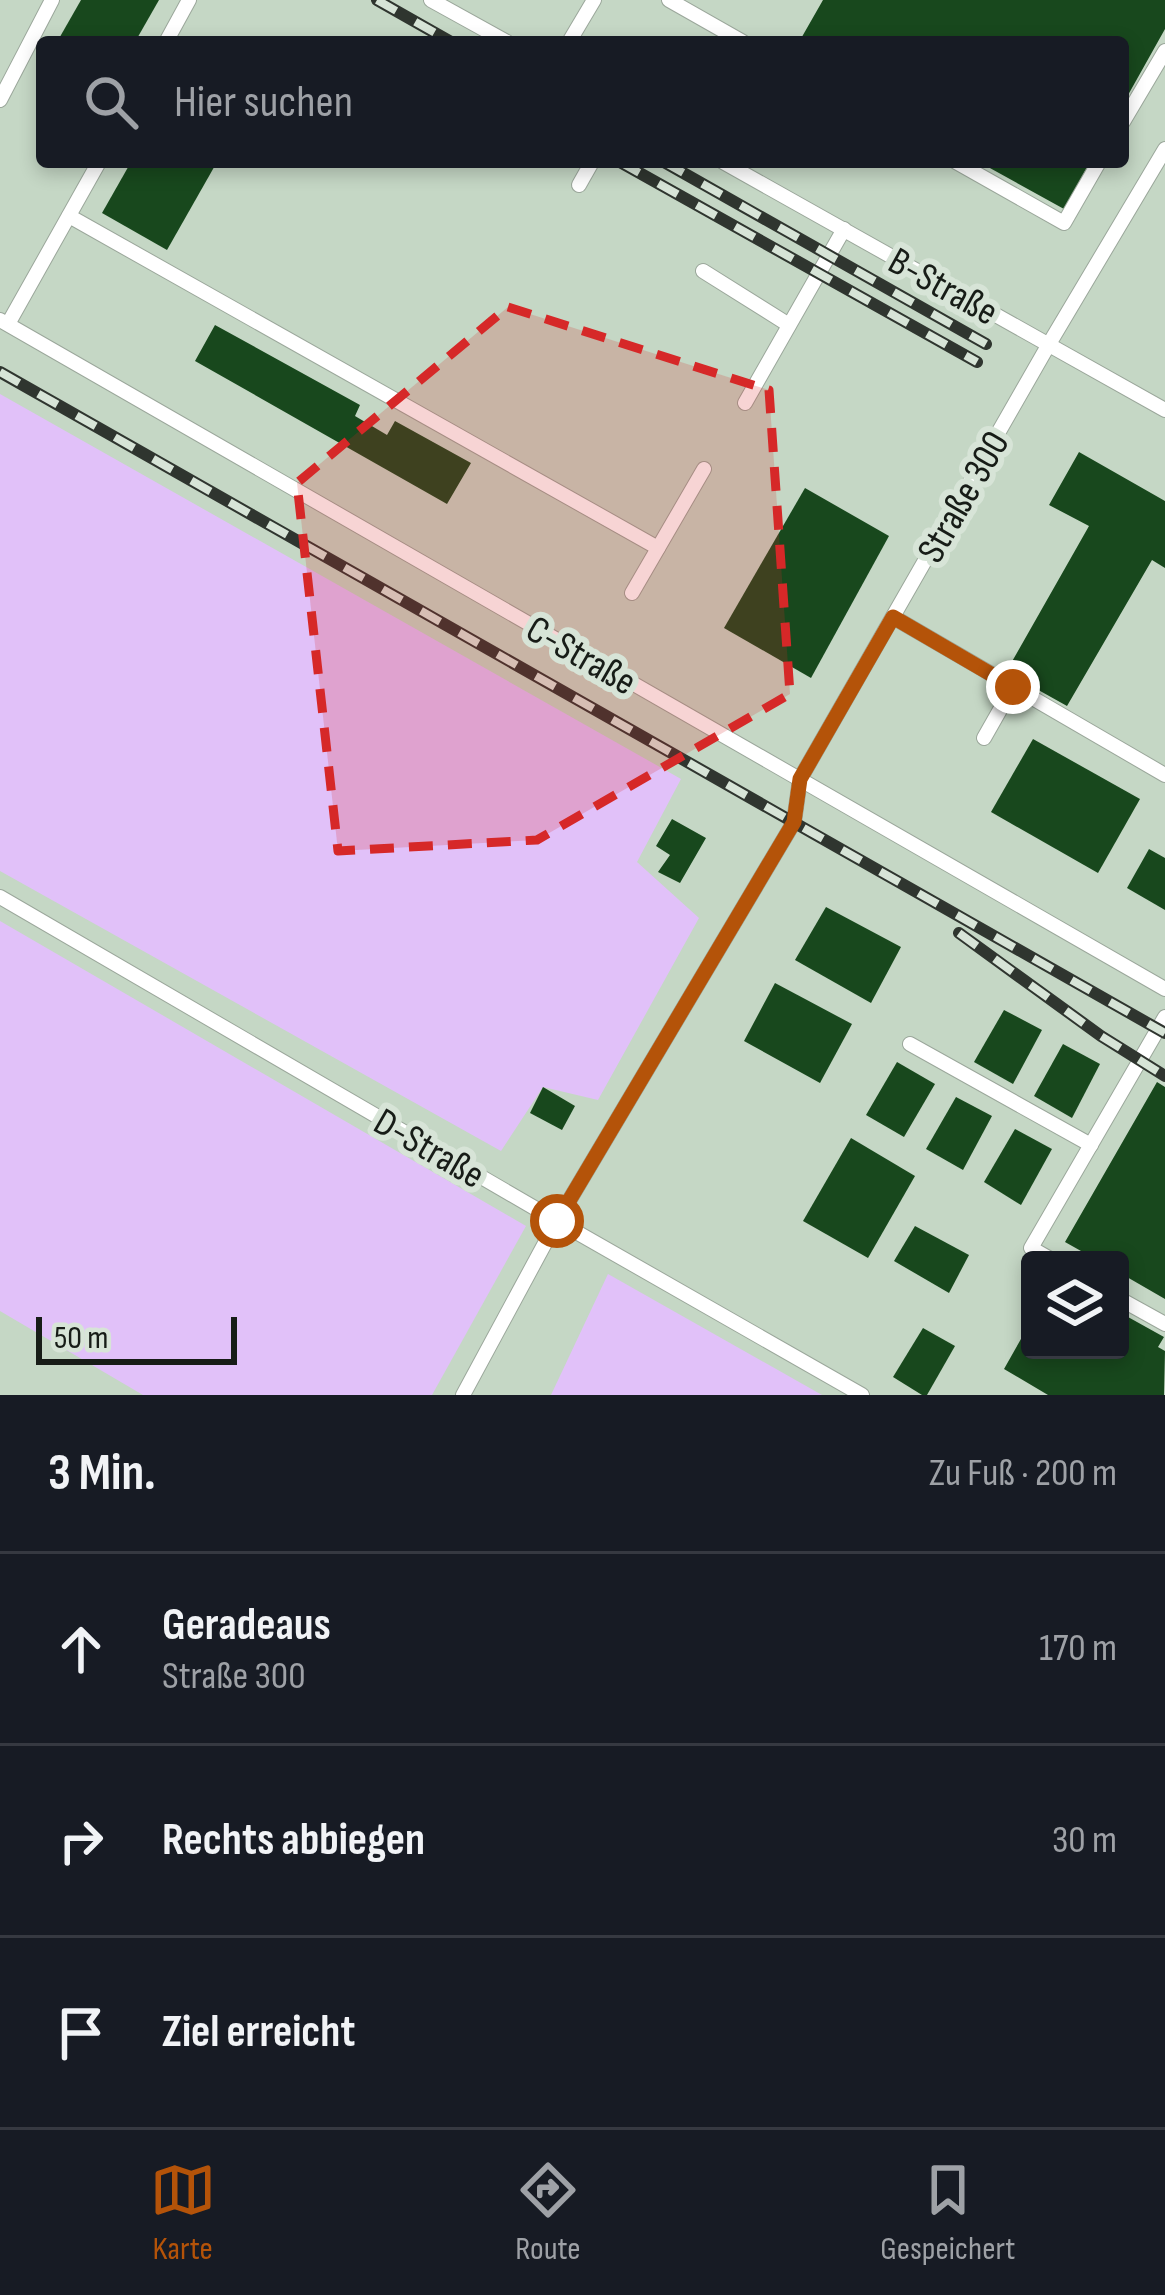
<!DOCTYPE html>
<html lang="de">
<head>
<meta charset="utf-8">
<style>
  body { margin:0; font-family:"Sofia Sans Condensed",sans-serif; background:#242831; color:#f1f3f6 }
  .controls { position:absolute; right:36px; bottom:36px; display:grid; overflow:hidden; border-radius:12px; box-shadow:0 6px 18px #0003 }
  .controls button { width:108px; height:108px; display:grid; place-items:center; padding:0; border:0; border-bottom:3px solid #363941; background:#171b24; color:#f1f3f6; font:60px sans-serif }
  .scale { position:absolute; left:36px; bottom:30px; width:201px; box-sizing:border-box; padding-left:12px; border:6px solid #171c17; border-top:0; font-size:33px; line-height:42px; white-space:nowrap; color:#171c17; -webkit-text-stroke:9px #d7e4d7; paint-order:stroke }
  .stop { position:absolute; width:36px; height:36px; margin:-27px; border:9px solid #b45309; border-radius:50%; background:#fff }
  .stop.end { background:#b45309; border-color:#fff; box-shadow:0 3px 12px #0008 }
  .list { margin:0; padding:0; list-style:none }
  h2 { display:flex; justify-content:space-between; align-items:center; height:156px; margin:0; padding:0 48px; font-size:51px }
  h2 small { font-size:39px; font-weight:400; color:#9ea1a6 }
  .list li { display:grid; grid-template-columns:78px 1fr auto; gap:36px; align-items:center; box-sizing:border-box; height:192px; padding:0 48px; border-top:3px solid #363941 }
  .list b { display:block; font-size:45px; white-space:nowrap }
  .list p { margin:0; font-size:39px; white-space:nowrap; color:#9ea1a6 }
  .list em { font-size:39px; font-style:normal; color:#9ea1a6 }
  .icon { flex:none; width:66px; height:66px; fill:none; stroke:currentColor; stroke-width:2; stroke-linecap:round; stroke-linejoin:round }
  .map { position:relative; flex:none; width:1165px; height:1395px; overflow:hidden }
  .search { position:absolute; background:#171b24; box-shadow:0 6px 18px #0003; left:36px; right:36px; top:36px; height:132px; display:flex; align-items:center; gap:30px; box-sizing:border-box; padding:0 42px; border-radius:12px; color:#9ea1a6; font-size:45px }
  .sheet { height:732px; background:#171b24 }
  nav { display:flex; justify-content:space-around; align-items:center; box-sizing:border-box; height:168px; border-top:3px solid #363941; background:#171b24; font-size:33px; color:#9ea1a6 }
  nav a { display:grid; justify-items:center; gap:6px }
  nav .on { color:#b45309 }
  .map>svg:first-child { display:block }
  .built { fill:#c5d7c5; fill-rule:evenodd }
  .green { fill:#e1c1f9 }
  .building { fill:#18481d }
  .lines { fill:none; stroke-linecap:round; stroke-linejoin:round }
  .service-casing { stroke:#9ba79b; stroke-width:16 }
  .service { stroke:#fff; stroke-width:14 }
  .rail-casing { stroke:#2f352f; stroke-width:12 }
  .rail { stroke:#d7e4d7; stroke-width:8; stroke-dasharray:22; stroke-linecap:butt }
  .route { stroke:#b45309; stroke-width:15 }
  .marked { fill:#d62828; fill-opacity:0.2; stroke:#d62828; stroke-width:9; stroke-dasharray:24 15; stroke-linejoin:round }
  .labels { text-anchor:middle; stroke-width:12; stroke-linejoin:round; paint-order:stroke }
  .street-label { font-size:39px; fill:#171c17; stroke:#d7e4d7 }
</style>
</head>
<body>
<div class="map">
<svg width="1165" height="1395" viewBox="0 0 1165 1395">
  <rect width="100%" height="100%" fill="#d7e4d7"/>
  <path class="built" d="M0 0H1165V1395H0ZM42 42H1123V162H42ZM1030 1260H1120V1350H1030Z"/>
  <g class="green">
    <path d="M0 394 681 779 637 862 699 918 598 1100 543 1087 501 1151 0 871Z"/>
    <path d="M0 921 526 1226 432 1395H143L0 1311Z"/>
    <path d="M608 1274 822 1395H551Z"/>
  </g>
  <g class="building">
    <path d="M81 0H159L135 42H57Z"/>
    <path d="M823 0H1165V29L1123 104V42H799Z"/>
    <path d="M131 162H217L167 250 102 213Z"/>
    <path d="M979 162H1090L1064 209Z"/>
    <path d="M215 325 360 405 355 416 387 435 395 421 471 463 447 504 195 361Z"/>
    <path d="M1079 452 1165 501V568L1152 560 1067 706 1006 672 1089 526 1049 505Z"/>
    <path d="M805 488 889 536 811 678 724 628Z"/>
    <path d="M1033 739 1140 799 1098 873 991 812Z"/>
    <path d="M672 819 706 838 680 883 658 872 670 855 656 846Z"/>
    <path d="M1149 849 1165 858V910L1127 888Z"/>
    <path d="M826 907 901 947 871 1003 795 960Z"/>
    <path d="M775 983 852 1024 820 1083 744 1041Z"/>
    <path d="M1004 1010 1042 1030 1013 1084 974 1062Z"/>
    <path d="M1063 1044 1100 1064 1072 1118 1034 1096Z"/>
    <path d="M897 1062 935 1084 904 1137 866 1115Z"/>
    <path d="M1157 1082 1165 1087V1299L1120 1273V1260H1097L1065 1242Z"/>
    <path d="M543 1087 575 1106 562 1130 530 1113Z"/>
    <path d="M956 1097 992 1116 963 1170 926 1149Z"/>
    <path d="M1015 1129 1052 1149 1021 1205 984 1182Z"/>
    <path d="M851 1138 915 1176 868 1258 803 1221Z"/>
    <path d="M915 1226 969 1255 949 1293 894 1261Z"/>
    <path d="M1128 1317 1164 1337 1158 1347 1165 1351 1164 1395H1048L1004 1369 1030 1323V1350H1120V1326L1122 1327Z"/>
    <path d="M923 1328 955 1346 927 1395H922L893 1377Z"/>
  </g>
  <g class="lines">
    <defs>
      <g id="service">
        <path d="M431 0 507 42"/>
        <path d="M669 0 743 42"/>
        <path d="M166 42 189 0"/>
        <path d="M569 42 594 0"/>
        <path d="M0 100 52 0"/>
        <path d="M1123 122 1165 51"/>
        <path d="M723 162 1165 410"/>
        <path d="M956 162 1064 223 1099 162"/>
        <path d="M579 185 592 162"/>
        <path d="M69 216 658 548"/>
        <path d="M703 271 789 325"/>
        <path d="M0 320 1165 989"/>
        <path d="M8 324 99 162"/>
        <path d="M745 403 844 229"/>
        <path d="M632 593 704 469"/>
        <path d="M893 617 1165 775"/>
        <path d="M984 738 1013 687"/>
        <path d="M0 897 557 1221 862 1395"/>
        <path d="M910 1044 1091 1145"/>
        <path d="M1052 1260 1031 1248 1165 1017"/>
        <path d="M1120 1299 1165 1324"/>
        <path d="M463 1395 557 1221 794 822 800 779 1049 344 1165 149"/>
      </g>
    </defs>
    <use href="#service" class="service-casing"/>
    <use href="#service" class="service"/>
    <defs>
      <g id="rail">
        <path d="M377 0 451 42"/>
        <path d="M620 162 977 362"/>
        <path d="M664 162 986 344"/>
        <path d="M0 372 1165 1033"/>
        <path d="M959 933 1101 1036 1165 1076"/>
      </g>
    </defs>
    <use href="#rail" class="rail-casing"/>
    <use href="#rail" class="rail"/>
  </g>
  <g class="lines">
    <path class="route" d="M557 1221 794 822 800 779 893 617 1013 687"/>
  </g>
  <path class="marked" d="M508 307 769 390 790 694 537 840 338 851 297 483Z"/>
  <g class="labels">
    <g class="street-label">
      <text transform="translate(944 285) rotate(29)" y="14">B-Straße</text>
      <text transform="translate(962 496) rotate(-60)" y="14">Straße 300</text>
      <text transform="translate(582 654) rotate(30)" y="14">C-Straße</text>
      <text transform="translate(430 1147) rotate(30)" y="14">D-Straße</text>
    </g>
  </g>
</svg>
<div class="controls">
<button><svg class="icon" aria-label="layers" viewBox="0 0 24 24"><path d="M12 4l9 5-9 5-9-5zM3 14l9 5 9-5"/></svg></button>
</div>
<div class="scale">50 m</div>
<div class="stop" style="left:557px;top:1221px"></div>
<div class="stop end" style="left:1013px;top:687px"></div>
<div class="search"><svg class="icon" aria-label="search" viewBox="0 0 24 24"><circle cx="10" cy="10" r="6"/><path d="M15 15l6 6"/></svg>Hier suchen</div>
</div>
<section class="sheet">
<h2>3 Min.<small>Zu Fuß · 200 m</small></h2>
<ul class="list">
<li><svg class="icon" aria-label="ahead" viewBox="0 0 24 24"><path d="M12 20V5M6 11l6-6 6 6"/></svg><div><b>Geradeaus</b><p>Straße 300</p></div><em>170 m</em></li>
<li><svg class="icon" aria-label="right" viewBox="0 0 24 24"><path d="M7 20v-9h11M14 6l5 5-5 5"/></svg><div><b>Rechts abbiegen</b></div><em>30 m</em></li>
<li><svg class="icon" aria-label="arrive" viewBox="0 0 24 24"><path d="M6 21V4h12l-3 4 3 4H6"/></svg><div><b>Ziel erreicht</b></div></li>
</ul>
</section>
<nav>
<a class="on"><svg class="icon" aria-label="map" viewBox="0 0 24 24"><path d="M3 6l6-2 6 2 6-2v14l-6 2-6-2-6 2zM9 4v14M15 6v14"/></svg>Karte</a>
<a><svg class="icon" aria-label="directions" viewBox="0 0 24 24"><path d="M12 3l9 9-9 9-9-9zM9 14v-3h6M13 9l2 2-2 2"/></svg>Route</a>
<a><svg class="icon" aria-label="saved" viewBox="0 0 24 24"><path d="M7 4h10v16l-5-4-5 4z"/></svg>Gespeichert</a>
</nav>
</body>
</html>
